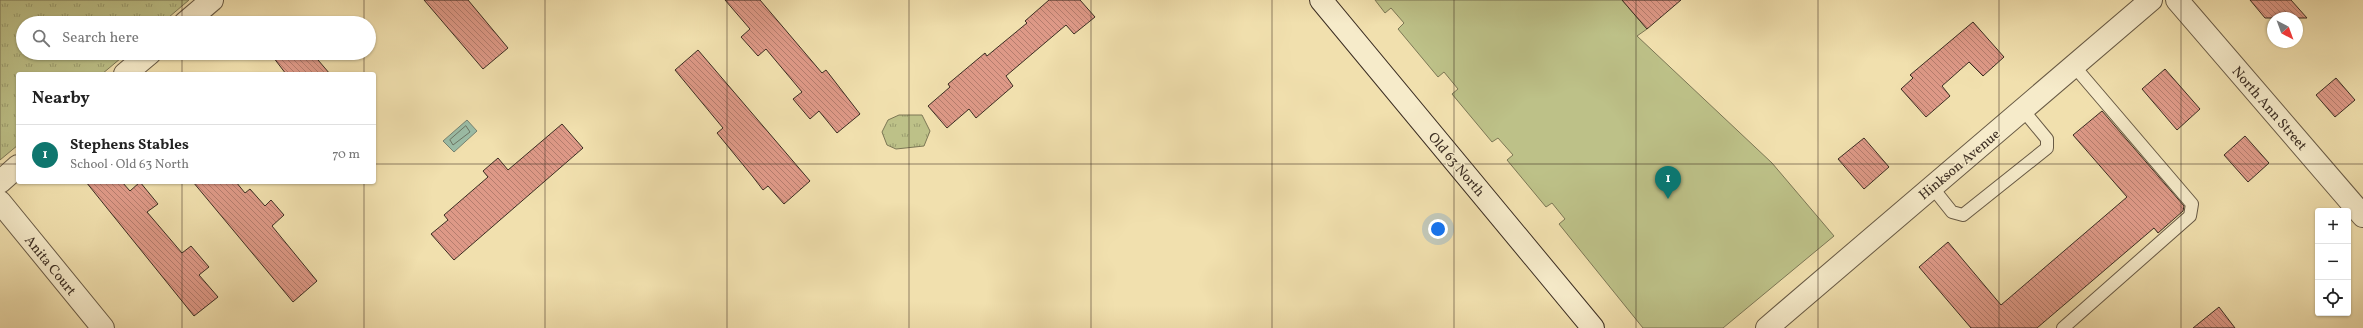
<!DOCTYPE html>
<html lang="en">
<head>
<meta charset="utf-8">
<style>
  body { margin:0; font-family:Vollkorn,serif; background:#f6f6f6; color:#222 }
  .controls { position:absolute; right:12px; bottom:12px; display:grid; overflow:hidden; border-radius:4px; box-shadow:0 1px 3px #0004 }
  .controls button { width:36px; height:36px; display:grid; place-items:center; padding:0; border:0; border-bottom:1px solid #e0e0e0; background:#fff; color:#222; font:20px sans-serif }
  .compass { position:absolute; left:2267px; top:12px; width:36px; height:36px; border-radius:50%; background:#fff; box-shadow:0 1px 3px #0004; rotate:139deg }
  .you { position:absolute; left:1438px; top:229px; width:14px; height:14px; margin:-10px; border:3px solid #fff; border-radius:50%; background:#1a73e8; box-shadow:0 0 0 6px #1a73e833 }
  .badge { display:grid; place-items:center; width:26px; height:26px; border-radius:50%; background:#0f766e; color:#fff; font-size:13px; font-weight:700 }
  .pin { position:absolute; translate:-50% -33px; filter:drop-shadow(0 1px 2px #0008) }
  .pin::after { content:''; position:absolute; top:21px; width:14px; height:12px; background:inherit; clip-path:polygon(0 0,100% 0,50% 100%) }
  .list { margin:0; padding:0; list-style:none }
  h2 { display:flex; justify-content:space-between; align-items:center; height:52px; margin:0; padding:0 16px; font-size:17px }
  h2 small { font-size:13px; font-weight:400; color:#767676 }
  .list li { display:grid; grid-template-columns:26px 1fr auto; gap:12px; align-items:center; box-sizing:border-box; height:60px; padding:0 16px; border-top:1px solid #e0e0e0 }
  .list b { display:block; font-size:15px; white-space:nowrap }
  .list p { margin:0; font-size:13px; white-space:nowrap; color:#767676 }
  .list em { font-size:13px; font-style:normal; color:#767676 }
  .icon { flex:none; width:22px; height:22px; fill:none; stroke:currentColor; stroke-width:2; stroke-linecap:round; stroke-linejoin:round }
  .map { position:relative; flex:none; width:2363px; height:328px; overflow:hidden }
  .search { position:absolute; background:#fff; box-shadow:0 1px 3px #0004; left:16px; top:16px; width:360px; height:44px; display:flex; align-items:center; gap:10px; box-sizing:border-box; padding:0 14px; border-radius:22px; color:#767676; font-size:15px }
  .panel { position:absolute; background:#fff; box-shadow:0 1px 3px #0004; left:16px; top:72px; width:360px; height:112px; border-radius:4px }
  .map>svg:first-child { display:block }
  .grass { fill:url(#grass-tufts); stroke:#7c7755 }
  .pitch { fill:#bdc188; stroke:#7c7755 }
  .water { fill:#9bbda7; stroke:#758372 }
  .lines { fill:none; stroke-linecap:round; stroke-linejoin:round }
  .shore { stroke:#6b7564; stroke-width:1 }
  .building { fill:url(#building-back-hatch); stroke:#3b2d22 }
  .service-casing { stroke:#685a45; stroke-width:14 }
  .minor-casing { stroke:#685a45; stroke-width:24 }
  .secondary-casing { stroke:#3b2d22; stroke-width:24 }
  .service { stroke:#f6ebca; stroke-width:12 }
  .minor { stroke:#f6ebca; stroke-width:22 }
  .secondary { stroke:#f6ebca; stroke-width:22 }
  .grid { fill:none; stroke:#3b2d22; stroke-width:1; stroke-opacity:0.55 }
  .labels { text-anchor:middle; stroke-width:3; stroke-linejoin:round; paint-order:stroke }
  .street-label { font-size:14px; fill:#3b2d22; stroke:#f6ebca }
</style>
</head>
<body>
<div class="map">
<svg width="2363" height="328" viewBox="0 0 2363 328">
  <defs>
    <pattern id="grass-tufts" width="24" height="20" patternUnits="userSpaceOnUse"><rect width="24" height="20" fill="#bdc188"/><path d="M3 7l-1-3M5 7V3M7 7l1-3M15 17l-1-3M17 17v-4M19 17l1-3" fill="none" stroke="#9b9d6f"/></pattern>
    <pattern id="building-back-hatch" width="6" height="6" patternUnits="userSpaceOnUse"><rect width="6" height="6" fill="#de9987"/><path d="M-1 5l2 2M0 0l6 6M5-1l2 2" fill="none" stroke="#b57d6e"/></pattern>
  </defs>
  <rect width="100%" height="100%" fill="#f1e0ae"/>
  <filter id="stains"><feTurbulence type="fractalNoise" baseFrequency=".005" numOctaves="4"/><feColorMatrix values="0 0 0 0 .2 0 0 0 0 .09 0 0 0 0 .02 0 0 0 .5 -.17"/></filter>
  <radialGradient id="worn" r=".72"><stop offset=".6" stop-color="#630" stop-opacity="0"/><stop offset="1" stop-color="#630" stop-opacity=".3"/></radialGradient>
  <g class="grass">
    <path d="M0 0H189L162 23H23V53H127L102 74H18V145L0 160Z"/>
    <path d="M899 115H922L930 131 924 146 896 149 887 145 882 132 888 120Z"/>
  </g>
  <path class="pitch" d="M1375 0H1622L1647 29 1637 36 1772 163 1834 236 1723 328H1643L1559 224 1565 219 1552 203 1546 207 1507 160 1513 155 1498 138 1492 142 1452 94 1458 89 1444 72 1438 77 1398 29 1404 23 1391 8 1385 13Z"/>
  <path class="water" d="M467 120 477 131 454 152 443 141Z"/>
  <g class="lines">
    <path class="shore" d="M466 126 470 132 453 145 450 140Z"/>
  </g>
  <g class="building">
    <path d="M424 0H468L508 48 483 69Z"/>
    <path d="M725 0H760L822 73 826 70 860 114 837 133 819 111 810 119 793 99 802 92 766 49 758 56 741 37 750 29Z"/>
    <path d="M1049 0H1080L1095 17 1074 34 1066 25 1006 76 1013 86 976 118 969 109 947 128 928 106 950 87 948 84 985 53 987 56 1027 23 1025 21Z"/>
    <path d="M1622 0H1681L1647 29Z"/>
    <path d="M2250 0H2291L2307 18H2265Z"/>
    <path d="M1973 22 2004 57 1983 76 1969 62 1942 86 1950 96 1926 117 1901 89 1913 78 1910 75Z"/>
    <path d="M698 50 810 181 784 204 768 186 763 190 753 177 717 133 723 128 675 70Z"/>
    <path d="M270 53H312L330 74H286Z"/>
    <path d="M2165 69 2200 109 2177 130 2142 89Z"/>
    <path d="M2336 78 2355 100 2335 117 2316 95Z"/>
    <path d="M2102 111 2184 206 2183 211 2158 233 2154 228 2037 328H1971L1919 267 1948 242 2001 305 2127 197 2073 135Z"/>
    <path d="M562 124 583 148 454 260 431 234 448 220 444 215 488 177 483 171 498 158 508 170Z"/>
    <path d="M2245 136 2269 163 2248 182 2224 155Z"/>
    <path d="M1864 138 1889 167 1864 189 1838 159Z"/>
    <path d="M86 182H122L130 191 140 182 158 204 147 212 182 253 191 246 209 267 199 275 218 297 194 316Z"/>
    <path d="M193 182H236L245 193 250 189 265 206 271 200 284 215 272 226 317 281 293 302Z"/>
    <path d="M2219 307 2235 328H2193Z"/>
  </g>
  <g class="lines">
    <defs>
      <g id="service">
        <path d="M1932 187 1952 212 1963 215 2047 148V139L2023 110"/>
        <path d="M2063 328 2190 216 2192 204 2074 66"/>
      </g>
      <g id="minor">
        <path d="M2177 0 2363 216"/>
        <path d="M185 23 212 0"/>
        <path d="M125 74 150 53"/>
        <path d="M0 182 18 166"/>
        <path d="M0 202 103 328"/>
        <path d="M1767 328 2151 0"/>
      </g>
      <path id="secondary" d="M1321 0 1593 328"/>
    </defs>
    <use href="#service" class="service-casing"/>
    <use href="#minor" class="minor-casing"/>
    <use href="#secondary" class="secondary-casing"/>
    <use href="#service" class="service"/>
    <use href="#minor" class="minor"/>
    <use href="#secondary" class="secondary"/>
  </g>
  <path class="grid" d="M182 0V23M364 0V23M545 0V328M727 0V328M909 0V328M1091 0V328M1272 0V328M1454 0V328M1636 0V328M1818 0V328M1999 0V328M2181 0V328M182 53V74M364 53V74M0 164H18M374 164H2363M182 182V328M364 182V328"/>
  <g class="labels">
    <g class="street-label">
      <text transform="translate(2270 108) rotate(49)" y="5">North Ann Street</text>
      <text transform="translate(1457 164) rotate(50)" y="5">Old 63 North</text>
      <text transform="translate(1959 164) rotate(-40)" y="5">Hinkson Avenue</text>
      <text transform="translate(51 265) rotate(51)" y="5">Anita Court</text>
    </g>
  </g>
  <rect width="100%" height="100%" filter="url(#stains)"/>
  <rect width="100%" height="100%" fill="url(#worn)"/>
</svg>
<div class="controls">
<button>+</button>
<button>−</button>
<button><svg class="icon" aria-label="locate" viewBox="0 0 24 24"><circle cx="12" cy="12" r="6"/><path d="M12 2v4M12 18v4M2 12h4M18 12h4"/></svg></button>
</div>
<svg class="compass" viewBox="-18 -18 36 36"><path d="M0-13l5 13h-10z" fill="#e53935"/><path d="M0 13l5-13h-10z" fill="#767676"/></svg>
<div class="you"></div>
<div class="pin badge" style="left:1668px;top:199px">1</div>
<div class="search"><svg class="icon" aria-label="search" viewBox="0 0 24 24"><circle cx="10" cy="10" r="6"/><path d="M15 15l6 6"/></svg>Search here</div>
<section class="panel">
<h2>Nearby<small></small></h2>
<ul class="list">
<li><span class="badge">1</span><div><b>Stephens Stables</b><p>School · Old 63 North</p></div><em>70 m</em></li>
</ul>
</section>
</div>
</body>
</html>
